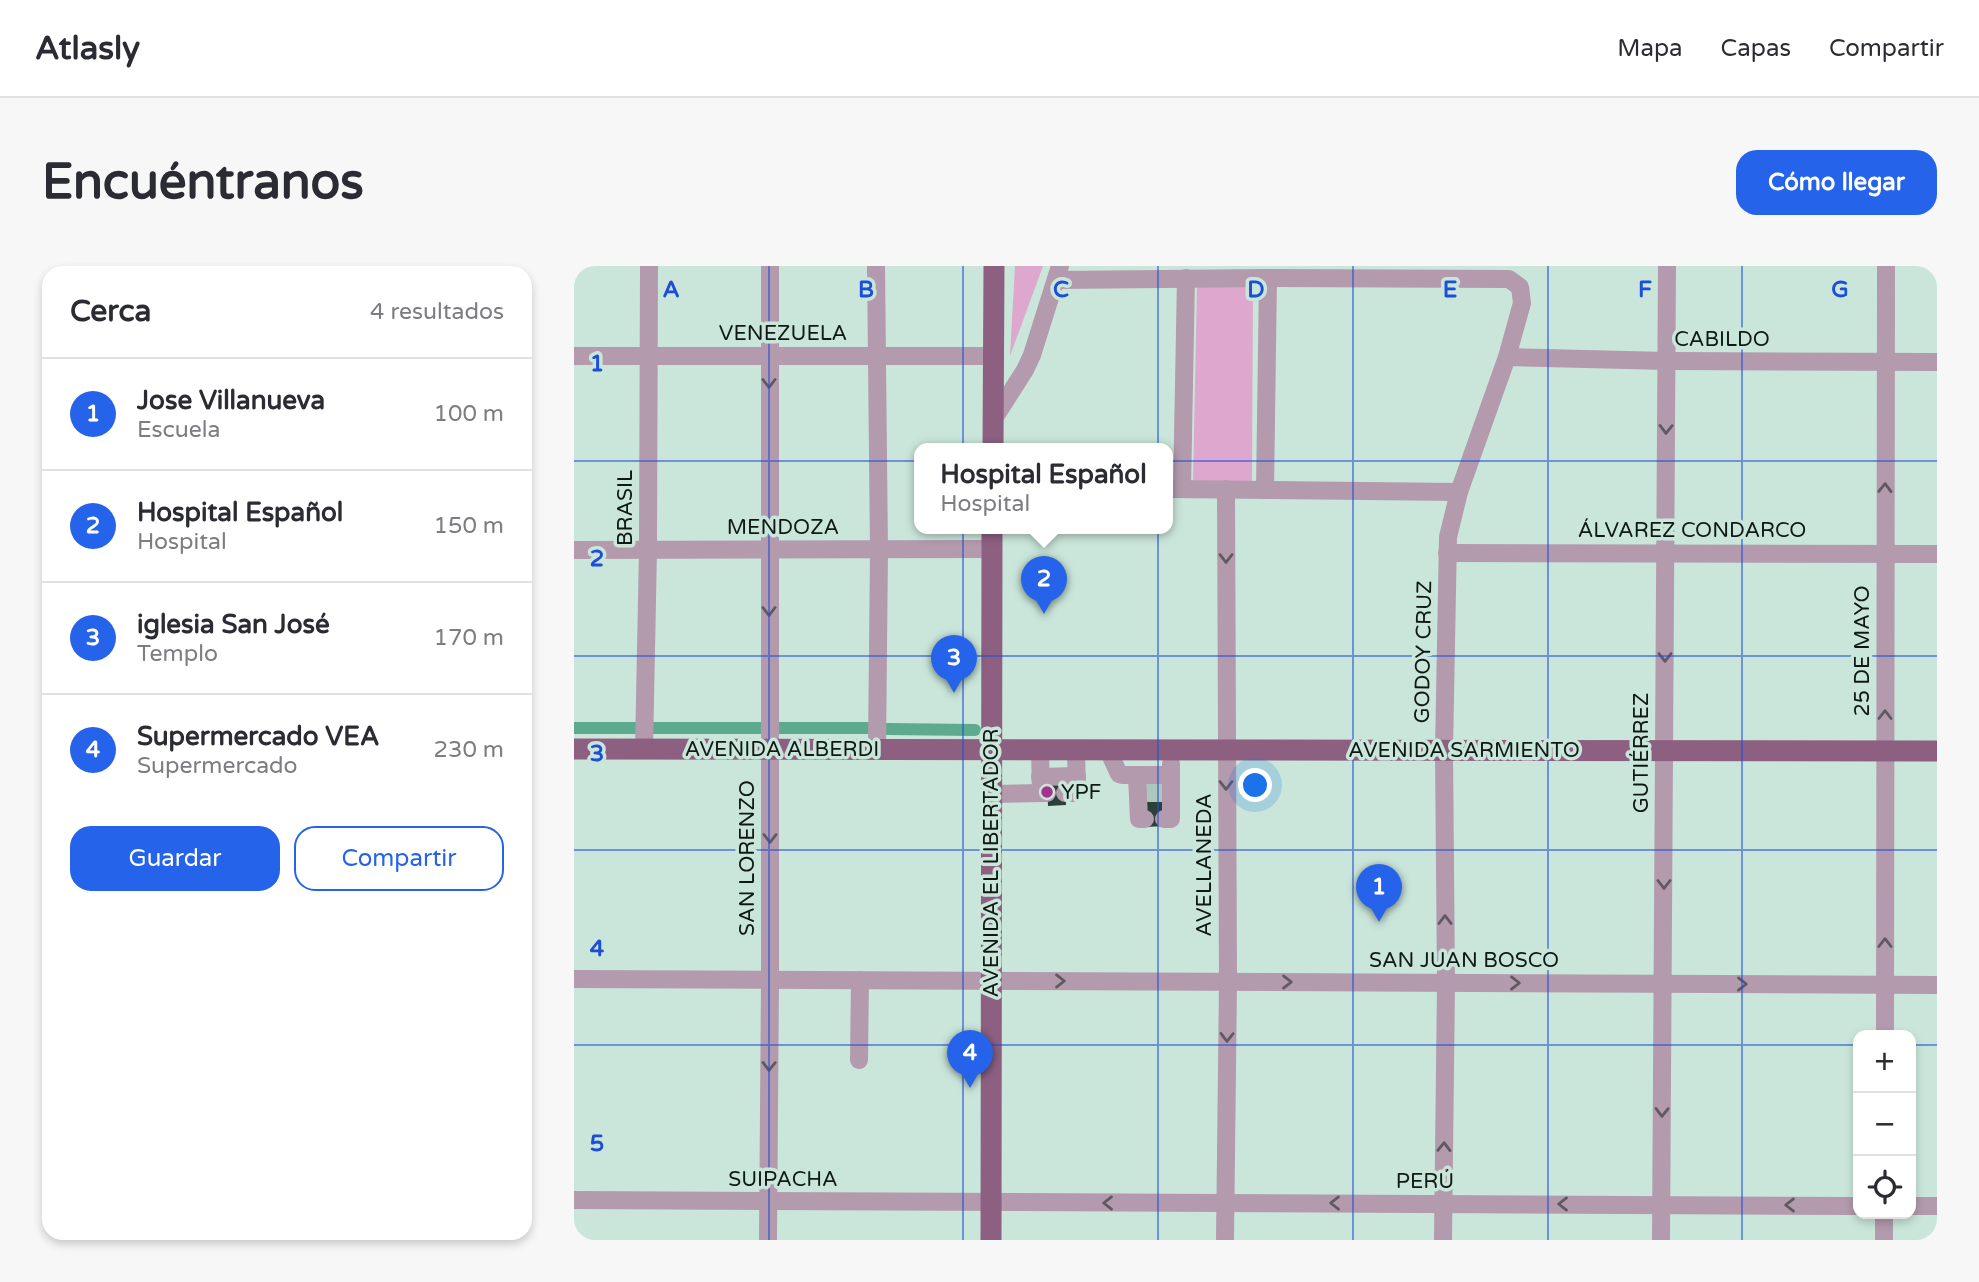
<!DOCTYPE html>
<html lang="es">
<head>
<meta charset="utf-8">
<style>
  body { margin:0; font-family:"Varela Round",sans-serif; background:#f7f7f7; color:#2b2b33 }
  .controls { position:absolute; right:21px; bottom:21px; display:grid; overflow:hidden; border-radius:14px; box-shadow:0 4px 10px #0003 }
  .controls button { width:63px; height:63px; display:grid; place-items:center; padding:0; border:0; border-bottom:2px solid #e1e1e2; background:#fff; color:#2b2b33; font:35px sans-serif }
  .you { position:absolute; left:682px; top:520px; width:24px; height:24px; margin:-18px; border:5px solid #fff; border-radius:50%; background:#1a73e8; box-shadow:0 0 0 10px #1a73e833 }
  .badge { display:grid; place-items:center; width:46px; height:46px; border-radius:50%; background:#2563eb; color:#fff; font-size:23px; font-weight:700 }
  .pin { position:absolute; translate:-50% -58px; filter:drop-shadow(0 2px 4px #0008) }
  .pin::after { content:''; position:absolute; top:37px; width:24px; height:21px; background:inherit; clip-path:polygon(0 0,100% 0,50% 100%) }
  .popup { position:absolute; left:340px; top:177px; width:259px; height:91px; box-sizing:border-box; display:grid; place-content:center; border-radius:14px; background:#fff; filter:drop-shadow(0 2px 5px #0005); font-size:23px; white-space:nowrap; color:#7c7c81 }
  .popup b { font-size:26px; color:#2b2b33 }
  .popup::after { content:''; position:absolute; left:50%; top:100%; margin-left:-14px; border:14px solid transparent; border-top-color:#fff }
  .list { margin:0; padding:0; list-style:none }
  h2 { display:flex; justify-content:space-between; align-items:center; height:91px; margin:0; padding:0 28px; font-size:30px }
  h2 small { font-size:23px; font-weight:400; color:#7c7c81 }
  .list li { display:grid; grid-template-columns:46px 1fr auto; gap:21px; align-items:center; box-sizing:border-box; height:112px; padding:0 28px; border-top:2px solid #e1e1e2 }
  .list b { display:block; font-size:26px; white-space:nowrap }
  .list p { margin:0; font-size:23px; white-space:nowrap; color:#7c7c81 }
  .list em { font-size:23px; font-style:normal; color:#7c7c81 }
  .actions { display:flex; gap:14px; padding:21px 28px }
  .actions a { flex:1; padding:16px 0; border:2px solid #2563eb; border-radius:21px; text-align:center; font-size:24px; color:#2563eb }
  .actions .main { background:#2563eb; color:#fff }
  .icon { flex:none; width:38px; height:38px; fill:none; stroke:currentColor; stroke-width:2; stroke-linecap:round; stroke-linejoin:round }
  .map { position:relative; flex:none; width:1363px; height:974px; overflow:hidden; border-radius:21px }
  header { display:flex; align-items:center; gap:42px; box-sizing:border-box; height:98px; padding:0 35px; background:#fff; border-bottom:2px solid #e1e1e2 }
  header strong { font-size:33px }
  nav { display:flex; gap:38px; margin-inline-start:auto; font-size:24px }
  .intro { display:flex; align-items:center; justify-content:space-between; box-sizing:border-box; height:168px; padding:0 42px }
  h1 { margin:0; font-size:49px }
  .button { padding:18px 32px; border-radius:21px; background:#2563eb; color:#fff; font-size:24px; font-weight:700 }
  main { display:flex; gap:42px; padding:0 42px }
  aside { flex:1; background:#fff; border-radius:21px; box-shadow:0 4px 10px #0003 }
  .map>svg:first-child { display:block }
  .green { fill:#dda7ce }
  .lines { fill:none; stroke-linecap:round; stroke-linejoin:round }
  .canal { stroke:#5eaa8e; stroke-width:12 }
  .building { fill:#294138 }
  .minor-tunnel { stroke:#aec7bc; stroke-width:18; stroke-dasharray:18 9; stroke-linecap:butt }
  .minor { stroke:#b39aac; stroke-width:18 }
  .major { stroke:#8d6081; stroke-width:21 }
  .oneway { stroke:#605960 }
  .grid { fill:none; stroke:#1d4ed8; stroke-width:2; stroke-opacity:0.55 }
  .poi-dot { fill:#a5328d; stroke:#cae6da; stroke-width:2.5 }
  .labels { text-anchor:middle; stroke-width:7; stroke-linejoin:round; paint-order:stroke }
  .street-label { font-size:21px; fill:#0e1814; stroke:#cae6da }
  .poi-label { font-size:21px; fill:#0e1814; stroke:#cae6da; text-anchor:start }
  .grid-label { font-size:23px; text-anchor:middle; font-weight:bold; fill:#1d4ed8; stroke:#cae6da; stroke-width:7; stroke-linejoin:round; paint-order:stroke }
</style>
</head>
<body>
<header>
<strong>Atlasly</strong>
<nav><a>Mapa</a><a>Capas</a><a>Compartir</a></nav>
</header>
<div class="intro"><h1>Encuéntranos</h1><a class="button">Cómo llegar</a></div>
<main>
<aside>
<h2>Cerca<small>4 resultados</small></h2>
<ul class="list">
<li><span class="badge">1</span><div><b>Jose Villanueva</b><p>Escuela</p></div><em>100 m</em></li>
<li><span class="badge">2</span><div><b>Hospital Español</b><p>Hospital</p></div><em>150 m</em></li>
<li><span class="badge">3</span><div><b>iglesia San José</b><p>Templo</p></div><em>170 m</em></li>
<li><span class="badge">4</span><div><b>Supermercado VEA</b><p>Supermercado</p></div><em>230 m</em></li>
</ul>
<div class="actions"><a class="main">Guardar</a><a>Compartir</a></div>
</aside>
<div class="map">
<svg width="1363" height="974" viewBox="0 0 1363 974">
  <rect width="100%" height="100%" fill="#cae6da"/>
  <g class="green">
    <path d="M441 0H469L436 90Z"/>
    <path d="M679 19 678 216H619L623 20Z"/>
  </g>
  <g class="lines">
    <g class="canal">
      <path d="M0 462H63"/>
      <path d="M77 462H189"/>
      <path d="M203 462H293"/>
      <path d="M313 463 401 464"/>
    </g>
  </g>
  <g class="building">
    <path d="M491 516 492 539 474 540 473 517Z"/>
    <path d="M588 517 590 560 572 561 570 518Z"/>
  </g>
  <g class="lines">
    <path class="minor-tunnel" d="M571 527H589"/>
    <g class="minor">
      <path d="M302 0 305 285 303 482"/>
      <path d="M482 14 694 12 935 13 946 21 948 37 933 91 885 226 874 271 870 484 872 717 869 974"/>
      <path d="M0 90H418"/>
      <path d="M933 91 1093 95 1363 96"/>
      <path d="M419 154 451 104 458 89 486 0"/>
      <path d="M594 223 885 226"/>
      <path d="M608 223 612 12"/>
      <path d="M691 224 694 12"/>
      <path d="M0 284 419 283"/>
      <path d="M873 287 1363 288"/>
      <path d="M70 483 74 284 75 0"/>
      <path d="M466 484 467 527"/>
      <path d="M534 484 545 508 548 509H596"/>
      <path d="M563 510 565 553H571"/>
      <path d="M466 511 503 510"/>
      <path d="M491 527H500L503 524 502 484"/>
      <path d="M417 528 473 527"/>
      <path d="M590 553H597V498"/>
      <path d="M0 713 1363 719"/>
      <path d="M1311 769 1312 0"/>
      <path d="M285 794 286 714"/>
      <path d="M0 934 1284 940"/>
      <path d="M1337 940H1363"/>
      <path d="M194 974 196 714V0"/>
      <path d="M651 974 654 716 652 223"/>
      <path d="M1087 974 1093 0"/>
      <path d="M1310 974V948"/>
    </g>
    <g class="major">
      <path d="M419 182 420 0"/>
      <path d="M0 483 1363 485"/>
      <path d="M417 974 418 262"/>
    </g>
  </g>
  <defs><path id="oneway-chevron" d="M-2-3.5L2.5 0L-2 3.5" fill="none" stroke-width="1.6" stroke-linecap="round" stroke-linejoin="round" transform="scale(1.75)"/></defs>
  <g class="oneway">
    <use href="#oneway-chevron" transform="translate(195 117) rotate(90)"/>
    <use href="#oneway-chevron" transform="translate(1092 163) rotate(91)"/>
    <use href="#oneway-chevron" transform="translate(1311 222) rotate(-89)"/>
    <use href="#oneway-chevron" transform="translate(652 292) rotate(90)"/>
    <use href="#oneway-chevron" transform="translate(195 345) rotate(90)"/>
    <use href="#oneway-chevron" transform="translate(1091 391) rotate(90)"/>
    <use href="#oneway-chevron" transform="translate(1311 449) rotate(-90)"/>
    <use href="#oneway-chevron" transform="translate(652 519) rotate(90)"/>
    <use href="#oneway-chevron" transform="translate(196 572) rotate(90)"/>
    <use href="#oneway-chevron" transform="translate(1090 618) rotate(90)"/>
    <use href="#oneway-chevron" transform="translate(871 654) rotate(-90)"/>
    <use href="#oneway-chevron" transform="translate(1311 677) rotate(-90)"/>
    <use href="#oneway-chevron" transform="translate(486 715)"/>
    <use href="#oneway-chevron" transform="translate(713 716)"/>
    <use href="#oneway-chevron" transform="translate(941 717)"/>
    <use href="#oneway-chevron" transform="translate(1168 718)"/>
    <use href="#oneway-chevron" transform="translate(653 771) rotate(91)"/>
    <use href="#oneway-chevron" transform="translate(195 800) rotate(91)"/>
    <use href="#oneway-chevron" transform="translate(1088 846) rotate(91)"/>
    <use href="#oneway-chevron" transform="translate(870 881) rotate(-89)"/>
    <use href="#oneway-chevron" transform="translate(534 937) rotate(180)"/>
    <use href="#oneway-chevron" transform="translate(761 937) rotate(-180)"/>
    <use href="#oneway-chevron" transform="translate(989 938) rotate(-180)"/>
    <use href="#oneway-chevron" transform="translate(1216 939) rotate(-180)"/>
  </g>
  <path class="grid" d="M195 0V974M389 0V974M584 0V974M779 0V974M974 0V974M1168 0V974M0 195H1363M0 390H1363M0 584H1363M0 779H1284M1337 779H1363"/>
  <circle class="poi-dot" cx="473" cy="526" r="7"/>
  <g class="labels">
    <g class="street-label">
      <text x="209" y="74">VENEZUELA</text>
      <text x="1148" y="80">CABILDO</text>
      <text transform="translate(51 242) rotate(-90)" y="7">BRASIL</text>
      <text x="209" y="268">MENDOZA</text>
      <text x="1118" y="271">ÁLVAREZ CONDARCO</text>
      <text transform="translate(1288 385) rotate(-90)" y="7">25 DE MAYO</text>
      <text transform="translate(849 386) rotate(-89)" y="7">GODOY CRUZ</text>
      <text x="208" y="490">AVENIDA ALBERDI</text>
      <text x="890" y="491">AVENIDA SARMIENTO</text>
      <text transform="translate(1067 487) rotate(-90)" y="7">GUTIÉRREZ</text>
      <text transform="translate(173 592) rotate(-90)" y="7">SAN LORENZO</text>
      <text transform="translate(417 597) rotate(-90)" y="7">AVENIDA EL LIBERTADOR</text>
      <text transform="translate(630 599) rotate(-90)" y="7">AVELLANEDA</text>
      <text x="890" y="701">SAN JUAN BOSCO</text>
      <text x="209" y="920">SUIPACHA</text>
      <text x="851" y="922">PERÚ</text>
    </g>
    <g class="poi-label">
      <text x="487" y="533">YPF</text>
    </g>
  </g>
  <g class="grid-label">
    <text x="97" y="31">A</text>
    <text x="292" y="31">B</text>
    <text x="487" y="31">C</text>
    <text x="682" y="31">D</text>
    <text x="876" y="31">E</text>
    <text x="1071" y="31">F</text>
    <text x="1266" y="31">G</text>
    <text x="23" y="105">1</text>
    <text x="23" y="300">2</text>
    <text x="23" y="495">3</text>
    <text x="23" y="690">4</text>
    <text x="23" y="885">5</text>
  </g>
</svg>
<div class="controls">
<button>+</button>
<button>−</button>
<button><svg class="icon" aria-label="locate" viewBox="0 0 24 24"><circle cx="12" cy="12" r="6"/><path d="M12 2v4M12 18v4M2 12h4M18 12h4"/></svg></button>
</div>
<div class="you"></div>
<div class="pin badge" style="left:805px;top:656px">1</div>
<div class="pin badge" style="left:470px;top:348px">2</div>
<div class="popup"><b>Hospital Español</b>Hospital</div>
<div class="pin badge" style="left:380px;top:427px">3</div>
<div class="pin badge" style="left:396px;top:822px">4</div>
</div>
</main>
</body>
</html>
